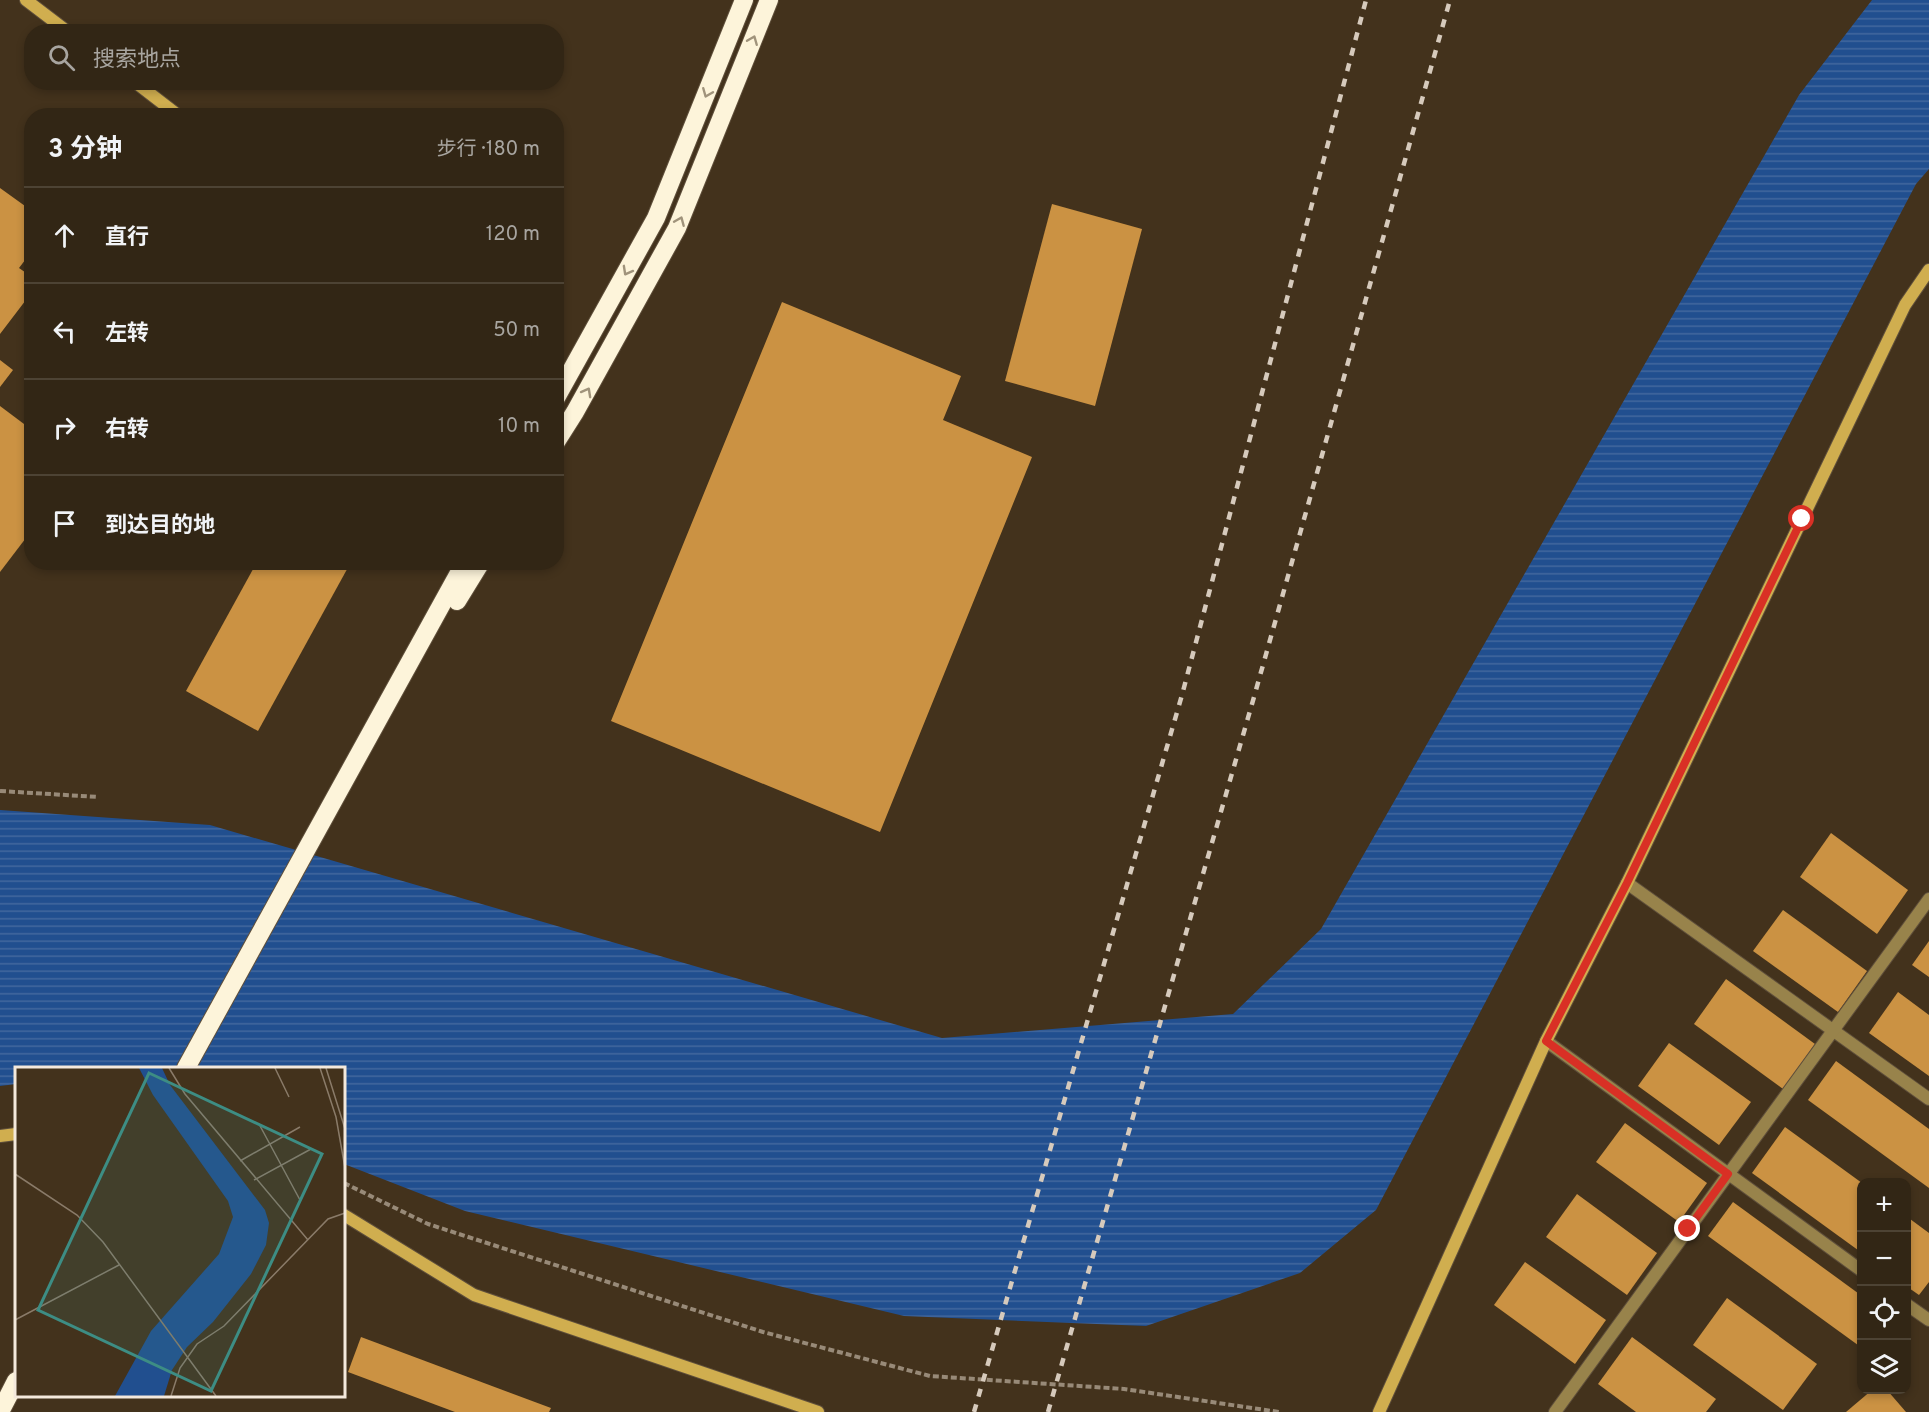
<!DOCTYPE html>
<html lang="zh">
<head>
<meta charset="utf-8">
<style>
  body { margin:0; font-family:Overpass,"Noto Sans SC",sans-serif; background:#3d3222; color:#f1f3f6 }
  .controls { position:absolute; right:18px; bottom:18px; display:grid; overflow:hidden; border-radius:12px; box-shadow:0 3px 9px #0003 }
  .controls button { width:54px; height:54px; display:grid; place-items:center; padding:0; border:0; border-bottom:2px solid #4d4334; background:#322615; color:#f1f3f6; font:30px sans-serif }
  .stop { position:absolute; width:18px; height:18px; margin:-14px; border:4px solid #d93025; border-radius:50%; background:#fff }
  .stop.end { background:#d93025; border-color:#fff; box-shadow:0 2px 6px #0008 }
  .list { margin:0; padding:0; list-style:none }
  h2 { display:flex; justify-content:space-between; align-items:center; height:78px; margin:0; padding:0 24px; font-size:26px }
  h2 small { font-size:20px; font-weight:400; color:#a8a5a0 }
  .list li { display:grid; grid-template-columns:39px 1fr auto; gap:18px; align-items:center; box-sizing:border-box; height:96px; padding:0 24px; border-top:2px solid #4d4334 }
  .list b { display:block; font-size:22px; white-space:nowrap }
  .list em { font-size:20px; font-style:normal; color:#a8a5a0 }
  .icon { flex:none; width:33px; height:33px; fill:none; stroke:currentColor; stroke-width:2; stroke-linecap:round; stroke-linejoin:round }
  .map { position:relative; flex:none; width:1929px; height:1412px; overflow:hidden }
  .search { position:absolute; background:#322615; box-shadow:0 3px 9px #0003; left:24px; top:24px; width:540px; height:66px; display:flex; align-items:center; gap:15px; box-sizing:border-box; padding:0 21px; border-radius:24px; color:#a8a5a0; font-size:22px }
  .panel { position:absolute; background:#322615; box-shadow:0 3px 9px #0003; left:24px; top:108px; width:540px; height:462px; border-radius:24px }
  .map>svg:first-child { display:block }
  .water { fill:url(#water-rules) }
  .building { fill:#cb9243 }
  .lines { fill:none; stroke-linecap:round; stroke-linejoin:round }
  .street-casing { stroke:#5f4f3b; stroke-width:14 }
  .secondary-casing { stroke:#5f4f3b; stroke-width:14 }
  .highway-casing { stroke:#5f4f3b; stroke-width:20 }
  .path { stroke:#988a78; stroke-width:4; stroke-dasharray:6 3; stroke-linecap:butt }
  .street { stroke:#98834b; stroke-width:12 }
  .secondary { stroke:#d0ae4f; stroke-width:12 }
  .highway { stroke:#fdf4da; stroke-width:18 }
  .rail { stroke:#d6cabc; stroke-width:4.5; stroke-dasharray:8 8; stroke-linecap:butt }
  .oneway { stroke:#a0937b }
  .route { stroke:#d93025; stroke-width:8 }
  .inset-road { fill:none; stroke:#8a7b69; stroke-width:1.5 }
  .view { fill:#3d8d84; fill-opacity:0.15; stroke:#3d8d84; stroke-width:3 }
  .inset-edge { fill:none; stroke:#f4e9dc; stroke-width:3 }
</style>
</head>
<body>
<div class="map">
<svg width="1929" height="1412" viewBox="0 0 1929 1412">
  <defs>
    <pattern id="water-rules" width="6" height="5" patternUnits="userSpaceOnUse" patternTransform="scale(1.5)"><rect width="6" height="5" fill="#214f8f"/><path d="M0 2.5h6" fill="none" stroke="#42689e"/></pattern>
  </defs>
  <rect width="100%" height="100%" fill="#43321c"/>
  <path class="water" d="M1872 0H1929V169L1916 184 1376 1210 1300 1273 1146 1326 904 1316 465 1211 344 1164V1068H16V1084L0 1086V810L210 825 942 1038 1233 1014 1321 929 1799 95Z"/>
  <g class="building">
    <path d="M0 188 32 211V251L19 268 32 277V292L0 334Z"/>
    <path d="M1052 204 1142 229 1095 406 1005 381Z"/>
    <path d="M782 302 961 376 943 420 1032 457 880 832 611 721Z"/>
    <path d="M0 360 13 370 0 387Z"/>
    <path d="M0 406 32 430V530L0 572Z"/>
    <path d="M257 562H351L258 731 186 691Z"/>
    <path d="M1831 833 1908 890 1877 934 1800 877Z"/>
    <path d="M1783 910 1867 971 1838 1012 1753 951Z"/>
    <path d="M1929 941V977L1912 965Z"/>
    <path d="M1726 979 1815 1044 1783 1089 1694 1024Z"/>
    <path d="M1898 992 1929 1015V1076L1869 1033Z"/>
    <path d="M1669 1043 1751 1102 1719 1145 1638 1086Z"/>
    <path d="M1836 1061 1929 1129V1188L1808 1100Z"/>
    <path d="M1625 1123 1707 1183 1679 1222 1596 1162Z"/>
    <path d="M1785 1127 1862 1183V1253L1752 1173Z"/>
    <path d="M1577 1194 1657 1253 1627 1295 1546 1237Z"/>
    <path d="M1733 1202 1862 1296V1348L1708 1236Z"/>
    <path d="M1906 1216 1929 1233V1282L1919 1295 1906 1286Z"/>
    <path d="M1525 1262 1606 1320 1575 1364 1494 1305Z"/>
    <path d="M1727 1298 1817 1364 1783 1410 1693 1345Z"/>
    <path d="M361 1337 551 1408 549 1412H455L348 1372Z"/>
    <path d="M1632 1337 1716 1399 1706 1412H1636L1598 1384Z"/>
    <path d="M1872 1390H1887L1906 1412H1846Z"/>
  </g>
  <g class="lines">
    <defs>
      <g id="street">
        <path d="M1627 883 1929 1099"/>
        <path d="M1546 1041 1862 1271"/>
        <path d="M1906 1304 1929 1320"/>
        <path d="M1555 1412 1929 899"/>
      </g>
      <g id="secondary">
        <path d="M26 0 68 32"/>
        <path d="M135 82 179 116"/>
        <path d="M0 1136 16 1134"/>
        <path d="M344 1215 474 1295 818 1412"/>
        <path d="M1379 1412 1546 1041 1627 883 1905 305 1929 270"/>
      </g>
      <g id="highway">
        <path d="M556 398 656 218 744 0"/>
        <path d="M556 442 575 412 677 228 769 0"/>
        <path d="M457 601 481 562"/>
        <path d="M186 1068 465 562"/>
        <path d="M0 1412 16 1381"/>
      </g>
    </defs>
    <use href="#street" class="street-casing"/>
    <use href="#secondary" class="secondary-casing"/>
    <use href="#highway" class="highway-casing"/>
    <g class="path">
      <path d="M0 791 98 797"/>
      <path d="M344 1183 428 1224 763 1332 930 1376 1124 1389 1279 1412"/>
    </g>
    <use href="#street" class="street"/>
    <use href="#secondary" class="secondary"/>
    <use href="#highway" class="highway"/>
    <g class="rail">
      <path d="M974 1412 1182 695 1366 0"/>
      <path d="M1048 1412 1254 697 1450 0"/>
    </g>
  </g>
  <defs><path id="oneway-chevron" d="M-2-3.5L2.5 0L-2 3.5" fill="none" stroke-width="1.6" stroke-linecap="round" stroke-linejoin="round" transform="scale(1.5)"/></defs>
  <g class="oneway">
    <use href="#oneway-chevron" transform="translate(753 40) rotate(-68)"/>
    <use href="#oneway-chevron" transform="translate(707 93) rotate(112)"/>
    <use href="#oneway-chevron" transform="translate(680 221) rotate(-67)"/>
    <use href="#oneway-chevron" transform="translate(627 271) rotate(119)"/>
    <use href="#oneway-chevron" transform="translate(587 392) rotate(-61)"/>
  </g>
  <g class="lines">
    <path class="route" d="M1688 1229 1728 1174 1546 1041 1627 883 1802 519"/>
  </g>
  <g transform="translate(15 1067)">
    <rect width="330" height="330" fill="#43321c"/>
    <path d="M124 1H147L155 18 250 143 254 156 251 178 236 207 198 255 172 280 157 303 149 329H100L136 264 204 187 218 150 213 134 138 28Z" fill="#214f8f"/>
    <path class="inset-road" d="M154 1 170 27 293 173M260 1 274 30M305 1 321 50 330 101M311 1 330 62M244 57 285 133M225 94 285 60M0 107 62 148 88 175 201 329M239 113 296 82M0 253 104 198M156 329 165 301 182 277 209 259 313 152 330 146"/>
    <path class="view" d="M134 6 307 87 196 324 23 243Z"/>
    <rect width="330" height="330" class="inset-edge"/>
  </g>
</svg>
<div class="controls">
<button>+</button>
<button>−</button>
<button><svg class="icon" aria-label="locate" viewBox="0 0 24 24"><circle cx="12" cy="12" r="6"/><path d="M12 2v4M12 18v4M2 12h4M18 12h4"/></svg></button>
<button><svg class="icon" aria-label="layers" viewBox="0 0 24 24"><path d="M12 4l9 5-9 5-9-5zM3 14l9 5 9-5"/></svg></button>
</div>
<div class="stop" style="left:1802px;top:519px"></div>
<div class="stop end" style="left:1688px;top:1229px"></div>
<div class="search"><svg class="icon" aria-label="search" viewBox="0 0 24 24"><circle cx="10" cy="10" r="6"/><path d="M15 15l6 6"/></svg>搜索地点</div>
<section class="panel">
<h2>3 分钟<small>步行 · 180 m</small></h2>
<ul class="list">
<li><svg class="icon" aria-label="ahead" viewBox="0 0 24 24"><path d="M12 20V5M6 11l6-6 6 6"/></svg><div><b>直行</b></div><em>120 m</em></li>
<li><svg class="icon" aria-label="left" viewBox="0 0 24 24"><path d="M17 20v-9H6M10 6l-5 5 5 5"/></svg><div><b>左转</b></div><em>50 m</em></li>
<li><svg class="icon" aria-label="right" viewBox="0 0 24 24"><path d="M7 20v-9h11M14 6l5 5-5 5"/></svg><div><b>右转</b></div><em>10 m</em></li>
<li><svg class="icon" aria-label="arrive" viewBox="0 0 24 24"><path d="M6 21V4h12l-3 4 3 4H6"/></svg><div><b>到达目的地</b></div></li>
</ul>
</section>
</div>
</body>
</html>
